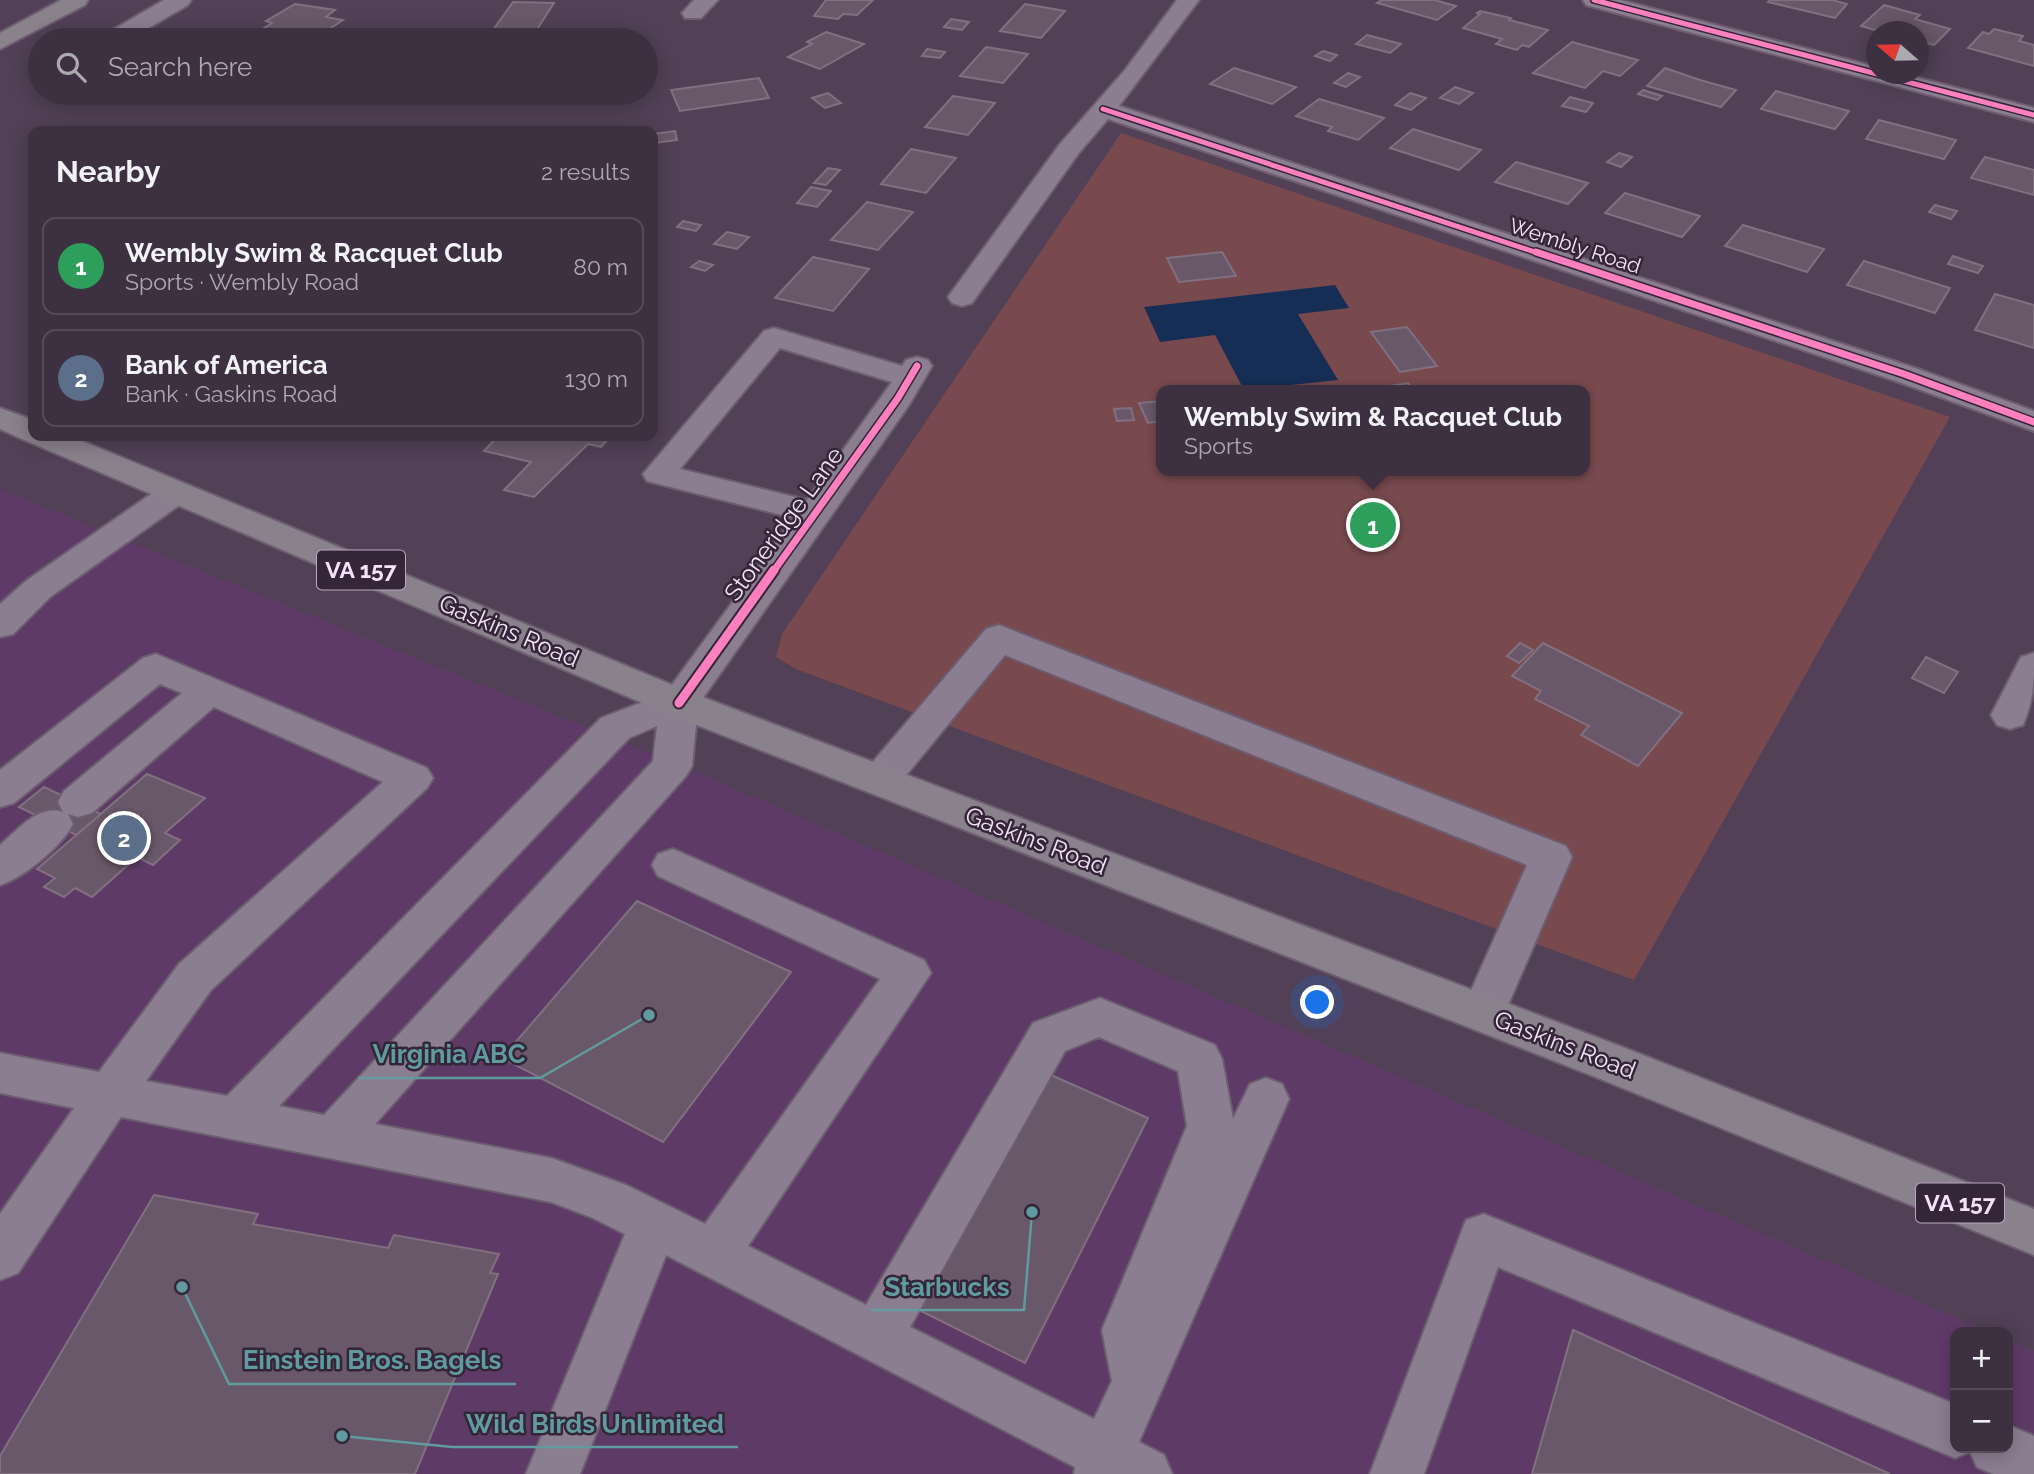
<!DOCTYPE html>
<html lang="en">
<head>
<meta charset="utf-8">
<style>
  body { margin:0; font-family:Raleway,sans-serif; background:#483c4b; color:#f1f3f6 }
  .controls { position:absolute; right:21px; bottom:21px; display:grid; overflow:hidden; border-radius:14px; box-shadow:0 4px 18px #0003 }
  .controls button { width:63px; height:63px; display:grid; place-items:center; padding:0; border:0; border-bottom:2px solid #564b59; background:#3d3040; color:#f1f3f6; font:35px sans-serif }
  .compass { position:absolute; left:1866px; top:21px; width:63px; height:63px; border-radius:50%; background:#3d3040; box-shadow:0 4px 18px #0003; rotate:290deg }
  .you { position:absolute; left:1318px; top:1003px; width:24px; height:24px; margin:-18px; border:5px solid #fff; border-radius:50%; background:#1a73e8; box-shadow:0 0 0 10px #1a73e833 }
  .badge { display:grid; place-items:center; width:46px; height:46px; border-radius:50%; background:#95b2f1; color:#fff; font-size:23px; font-weight:700 }
  .pin { position:absolute; translate:-50% -50%; border:4px solid #fff; box-shadow:0 2px 7px #0006 }
  .popup { position:absolute; left:1156px; top:385px; width:434px; height:91px; box-sizing:border-box; display:grid; place-content:center; border-radius:14px; background:#3d3040; filter:drop-shadow(0 2px 5px #0005); font-size:23px; white-space:nowrap; color:#ada9b1 }
  .popup b { font-size:26px; color:#f1f3f6 }
  .popup::after { content:''; position:absolute; left:50%; top:100%; margin-left:-14px; border:14px solid transparent; border-top-color:#3d3040 }
  .list { margin:0; padding:0; list-style:none }
  h2 { display:flex; justify-content:space-between; align-items:center; height:91px; margin:0; padding:0 28px; font-size:30px }
  h2 small { font-size:23px; font-weight:400; color:#ada9b1 }
  .list li { display:grid; grid-template-columns:46px 1fr auto; gap:21px; align-items:center; box-sizing:border-box; height:98px; margin:0 14px 14px; padding:0 14px; border:2px solid #564b59; border-radius:14px }
  .list b { display:block; font-size:26px; white-space:nowrap }
  .list p { margin:0; font-size:23px; white-space:nowrap; color:#ada9b1 }
  .list em { font-size:23px; font-style:normal; color:#ada9b1 }
  .icon { flex:none; width:38px; height:38px; fill:none; stroke:currentColor; stroke-width:2; stroke-linecap:round; stroke-linejoin:round }
  .map { position:relative; flex:none; width:2034px; height:1474px; overflow:hidden }
  .search { position:absolute; background:#3d3040; box-shadow:0 4px 18px #0003; left:28px; top:28px; width:630px; height:77px; display:flex; align-items:center; gap:18px; box-sizing:border-box; padding:0 24px; border-radius:38px; color:#ada9b1; font-size:26px }
  .panel { position:absolute; background:#3d3040; box-shadow:0 4px 18px #0003; left:28px; top:126px; width:630px; height:315px; border-radius:14px }
  .map>svg:first-child { display:block }
  .built { fill:#5e3b67 }
  .green { fill:#784a4e; fill-rule:evenodd }
  .water { fill:#162e56 }
  .building { fill:#695869; stroke:#817080; stroke-width:2 }
  .lines { fill:none; stroke-linecap:round; stroke-linejoin:round }
  .minor-casing { stroke:#6c5d70; stroke-width:4 }
  .major-casing { stroke:#6c5d70; stroke-width:4 }
  .minor { fill:#8c7e91; fill-rule:evenodd }
  .major { fill:#89818b; fill-rule:evenodd }
  .cycleway-far2-casing { stroke:#342538; stroke-width:8 }
  .cycleway-far1-casing { stroke:#342538; stroke-width:10 }
  .cycleway-casing { stroke:#342538; stroke-width:13 }
  .cycleway-far2 { stroke:#ff80c0; stroke-width:5 }
  .cycleway-far1 { stroke:#ff80c0; stroke-width:7 }
  .cycleway { stroke:#ff80c0; stroke-width:9 }
  .labels { text-anchor:middle; stroke-width:5; stroke-linejoin:round; paint-order:stroke }
  .far-street-label { font-size:21px; fill:#f4e1fa; stroke:#342538 }
  .shield { fill:#342538; stroke:#baa9c0; stroke-width:2 }
  .shield-label { font-size:23px; font-weight:bold; fill:#f4e1fa }
  .street-label { font-size:24px; fill:#f4e1fa; stroke:#342538 }
  .leader { fill:none; stroke:#5f9b9f; stroke-width:2.5 }
  .callout-dot { fill:#5f9b9f; stroke:#342538; stroke-width:2.5 }
  .callout-label { font-size:26px; text-anchor:middle; font-weight:bold; fill:#5f9b9f; stroke:#342538; stroke-width:5; stroke-linejoin:round; paint-order:stroke }
</style>
</head>
<body>
<div class="map">
<svg width="2034" height="1474" viewBox="0 0 2034 1474">
  <rect width="100%" height="100%" fill="#514056"/>
  <path class="built" d="M0 489 701 774 1990 1332H1955V1448H2008V1340L2034 1351V1474H0Z"/>
  <path class="green" d="M1121 133 1950 417 1634 980 796 669 776 657 782 634ZM1161 390H1585V471H1161Z"/>
  <path class="water" d="M1335 285 1349 308 1298 314 1338 380 1244 390 1215 335 1160 342 1144 307Z"/>
  <g class="building">
    <path d="M826 0H873L857 15 843 14 838 19 814 16Z"/>
    <path d="M1382 0H1434L1456 6 1437 20 1377 3Z"/>
    <path d="M1770 0H1832L1847 4 1835 18 1768 2Z"/>
    <path d="M513 2 554 3 536 31 493 30Z"/>
    <path d="M295 4 335 10 326 17 343 20 320 35 302 32 294 37 259 31 272 23 266 21Z"/>
    <path d="M1025 4 1065 11 1041 38 1000 31Z"/>
    <path d="M1884 5 1920 15 1915 19 1950 29 1934 45 1918 41V32H1882L1861 26Z"/>
    <path d="M1480 11 1511 18 1509 20 1548 30 1529 47 1522 45 1517 50 1496 44 1502 39 1463 28 1480 14 1477 13Z"/>
    <path d="M951 19 969 22 962 30 944 27Z"/>
    <path d="M1994 29 2023 36 2019 41 2034 45V66L1968 48 1983 32 1989 34Z"/>
    <path d="M826 32 864 44 820 69 788 57 812 44 807 42Z"/>
    <path d="M1367 35 1401 44 1390 53 1356 44Z"/>
    <path d="M1572 42 1638 60 1620 76 1603 71 1585 88 1533 73Z"/>
    <path d="M986 47 1028 54 1003 83 960 76Z"/>
    <path d="M927 49 945 52 940 58 922 56Z"/>
    <path d="M1323 51 1337 55 1330 61 1315 56Z"/>
    <path d="M1234 68 1296 87 1272 104 1210 84Z"/>
    <path d="M1665 68 1700 80 1736 90 1721 107 1647 86Z"/>
    <path d="M1348 73 1360 77 1346 87 1334 83Z"/>
    <path d="M759 78 769 98 680 111 671 90Z"/>
    <path d="M1455 87 1473 93 1459 104 1440 98Z"/>
    <path d="M1643 90 1662 96 1657 100 1638 94Z"/>
    <path d="M1776 91 1849 111 1835 129 1761 109Z"/>
    <path d="M828 93 841 103 825 108 812 98Z"/>
    <path d="M1410 93 1426 98 1411 110 1395 105Z"/>
    <path d="M953 96 995 103 968 135 925 127Z"/>
    <path d="M1570 97 1593 103 1586 112 1562 106Z"/>
    <path d="M1319 99 1384 118 1358 140 1328 131 1332 127 1296 116Z"/>
    <path d="M1879 120 1956 140 1944 159 1866 139Z"/>
    <path d="M1413 129 1481 150 1459 170 1390 148Z"/>
    <path d="M675 131 677 140 655 143 653 134Z"/>
    <path d="M911 149 956 158 926 193 881 184Z"/>
    <path d="M1619 153 1632 157 1621 167 1607 162Z"/>
    <path d="M1985 157 2034 170V195L1971 178Z"/>
    <path d="M1516 162 1588 183 1568 204 1495 182Z"/>
    <path d="M828 168 840 170 826 185 814 183Z"/>
    <path d="M811 187 831 191 817 207 797 203Z"/>
    <path d="M1625 193 1700 216 1682 237 1605 213Z"/>
    <path d="M867 202 913 212 878 250 831 240Z"/>
    <path d="M1935 205 1957 211 1951 219 1929 212Z"/>
    <path d="M683 221 701 225 696 231 677 227Z"/>
    <path d="M1743 225 1824 249 1807 272 1725 246Z"/>
    <path d="M727 232 749 237 737 249 714 244Z"/>
    <path d="M1222 252 1236 276 1179 282 1167 258Z"/>
    <path d="M1953 256 1983 266 1978 273 1948 264Z"/>
    <path d="M813 257 869 269 833 311 775 298Z"/>
    <path d="M699 261 713 265 705 271 691 267Z"/>
    <path d="M1864 261 1950 288 1935 313 1847 285Z"/>
    <path d="M1995 294 2034 305V348L1975 330Z"/>
    <path d="M1407 327 1437 366 1400 372 1371 332Z"/>
    <path d="M1408 383 1414 390H1365Z"/>
    <path d="M1161 401V421L1148 423 1139 403Z"/>
    <path d="M1131 408 1134 420 1117 421 1114 409Z"/>
    <path d="M498 436H611L601 447 588 444 534 497 504 490 531 462 484 451Z"/>
    <path d="M1520 643 1533 650 1519 663 1507 656Z"/>
    <path d="M1543 643 1682 713 1638 766 1581 735 1589 726 1535 699 1541 691 1512 676Z"/>
    <path d="M1926 657 1958 672 1944 693 1912 678Z"/>
    <path d="M147 774 205 798 165 833 180 840 153 865 137 857 92 897 75 888 64 897 44 887 55 878 37 869Z"/>
    <path d="M44 787 101 814 76 835 19 807Z"/>
    <path d="M637 901 791 972 663 1142 502 1058Z"/>
    <path d="M1042 1071 1148 1118 1025 1363 909 1305Z"/>
    <path d="M154 1195 258 1214 253 1224 388 1248 394 1235 499 1254 490 1273 498 1274 415 1474H0V1456Z"/>
    <path d="M1573 1330 1890 1474H1532Z"/>
  </g>
  <g class="lines">
    <defs>
      <g id="minor">
        <path d="M164 0H191L188 5 128 40H101L104 35Z"/>
        <path d="M694 0H718L701 18H685L682 13Z"/>
        <path d="M1177 0H1199L1119 106 1915 368 2034 411V431L1893 380 1108 119 1078 154 972 303 962 306 952 303 948 297 1060 144 1125 70Z"/>
        <path d="M1583 0H1620L1876 67V74H1903L2034 108V122L1586 5Z"/>
        <path d="M774 328 902 366 906 360 917 357 928 360 932 366 909 405 698 705 692 766 686 776 375 1124 551 1158 626 1185 705 1224 880 979 658 876 652 865 658 854 673 849 924 960 931 973 748 1246 866 1305 1033 1023 1100 998 1215 1045 1222 1059 1233 1119 1250 1084 1266 1078 1282 1084 1289 1099 1139 1442 1164 1455 1172 1474H1074L1075 1467 666 1255 580 1474H526L625 1234 593 1218 551 1202 121 1117 18 1273 0 1280V1214L74 1108 0 1093V1053L99 1072 179 964 383 782 214 707 92 813 78 817 68 814 73 824C62 846 23 878 0 885V845C18 830 38 804 63 812L58 802 64 791 182 693 160 684 14 803 0 807V770L143 658 156 654 427 768 433 778 427 788 211 990 146 1081 227 1096 601 718 666 693 794 518 647 481 643 474 764 331ZM780 348 892 382 807 500 680 469ZM657 726 653 761 324 1115 279 1106 629 738ZM1099 1037 1178 1071 1187 1126 1102 1330 1112 1381 1094 1419 910 1327 1065 1051Z"/>
        <path d="M176 482 188 485 193 492 188 499 50 597 13 634 0 637V604L26 581 164 485Z"/>
        <path d="M999 625 1566 846 1572 857 1499 1026 1483 1032 1467 1026 1461 1013 1527 865 1005 655 894 790 880 795 866 790 860 780 866 770 986 629Z"/>
        <path d="M2034 653C2034 681 2034 699 2023 725L2010 729 1997 725 1991 715 2021 657Z"/>
        <path d="M1484 1214 1955 1404V1448H2008V1425L2034 1436V1474H1993L1977 1467 1970 1452 1955 1458 1498 1267 1424 1474H1370L1466 1220Z"/>
      </g>
      <g id="major">
        <path d="M61 0H88L85 5 0 49V33Z"/>
        <path d="M0 408 33 420V436H70L692 693 1625 1048 2034 1209V1255L1593 1076 666 713 22 439 0 429Z"/>
      </g>
    </defs>
    <use href="#minor" class="minor-casing"/>
    <use href="#major" class="major-casing"/>
    <use href="#minor" class="minor"/>
    <use href="#major" class="major"/>
    <defs>
      <g id="cycleway-far2">
        <path d="M1594 0 2034 115"/>
        <path d="M1103 109 1541 254"/>
      </g>
      <g id="cycleway-far1">
        <path d="M1536 252 1904 374 2034 422"/>
        <path d="M773 572 898 398 917 366"/>
      </g>
      <path id="cycleway" d="M679 703 774 570"/>
    </defs>
    <use href="#cycleway-far2" class="cycleway-far2-casing"/>
    <use href="#cycleway-far1" class="cycleway-far1-casing"/>
    <use href="#cycleway" class="cycleway-casing"/>
    <use href="#cycleway-far2" class="cycleway-far2"/>
    <use href="#cycleway-far1" class="cycleway-far1"/>
    <use href="#cycleway" class="cycleway"/>
  </g>
  <g class="labels">
    <g class="far-street-label">
      <text transform="translate(1575 246) rotate(18)" y="7">Wembly Road</text>
    </g>
    <g class="shield">
      <rect x="317" y="550.5" width="88" height="39" rx="5"/>
      <rect x="1916" y="1183.5" width="88" height="39" rx="5"/>
    </g>
    <g class="shield-label">
      <text x="361" y="578">VA 157</text>
      <text x="1960" y="1211">VA 157</text>
    </g>
    <g class="street-label">
      <text transform="translate(784 524) rotate(-54)" y="8">Stoneridge Lane</text>
      <text transform="translate(509 631) rotate(23)" y="8">Gaskins Road</text>
      <text transform="translate(1036 841) rotate(21)" y="8">Gaskins Road</text>
      <text transform="translate(1565 1045) rotate(21)" y="8">Gaskins Road</text>
    </g>
  </g>
  <path class="leader" d="M649 1015L540 1078H358M1032 1212L1024 1310H871M182 1287L229 1384H516M342 1436L452 1447H738"/>
  <g class="callout-dot">
    <circle cx="649" cy="1015" r="7"/>
    <circle cx="1032" cy="1212" r="7"/>
    <circle cx="182" cy="1287" r="7"/>
    <circle cx="342" cy="1436" r="7"/>
  </g>
  <g class="callout-label">
    <text x="449" y="1063">Virginia ABC</text>
    <text x="947" y="1296">Starbucks</text>
    <text x="372" y="1369">Einstein Bros. Bagels</text>
    <text x="595" y="1433">Wild Birds Unlimited</text>
  </g>
</svg>
<div class="controls">
<button>+</button>
<button>−</button>
</div>
<svg class="compass" viewBox="-18 -18 36 36"><path d="M0-13l5 13h-10z" fill="#e53935"/><path d="M0 13l5-13h-10z" fill="#ada9b1"/></svg>
<div class="you"></div>
<div class="pin badge" style="left:1373px;top:525px;background:#2e9e5b">1</div>
<div class="popup"><b>Wembly Swim &amp; Racquet Club</b>Sports</div>
<div class="pin badge" style="left:124px;top:838px;background:#5c6f8a">2</div>
<div class="search"><svg class="icon" aria-label="search" viewBox="0 0 24 24"><circle cx="10" cy="10" r="6"/><path d="M15 15l6 6"/></svg>Search here</div>
<section class="panel">
<h2>Nearby<small>2 results</small></h2>
<ul class="list">
<li><span class="badge" style="background:#2e9e5b">1</span><div><b>Wembly Swim &amp; Racquet Club</b><p>Sports · Wembly Road</p></div><em>80 m</em></li>
<li><span class="badge" style="background:#5c6f8a">2</span><div><b>Bank of America</b><p>Bank · Gaskins Road</p></div><em>130 m</em></li>
</ul>
</section>
</div>
</body>
</html>
